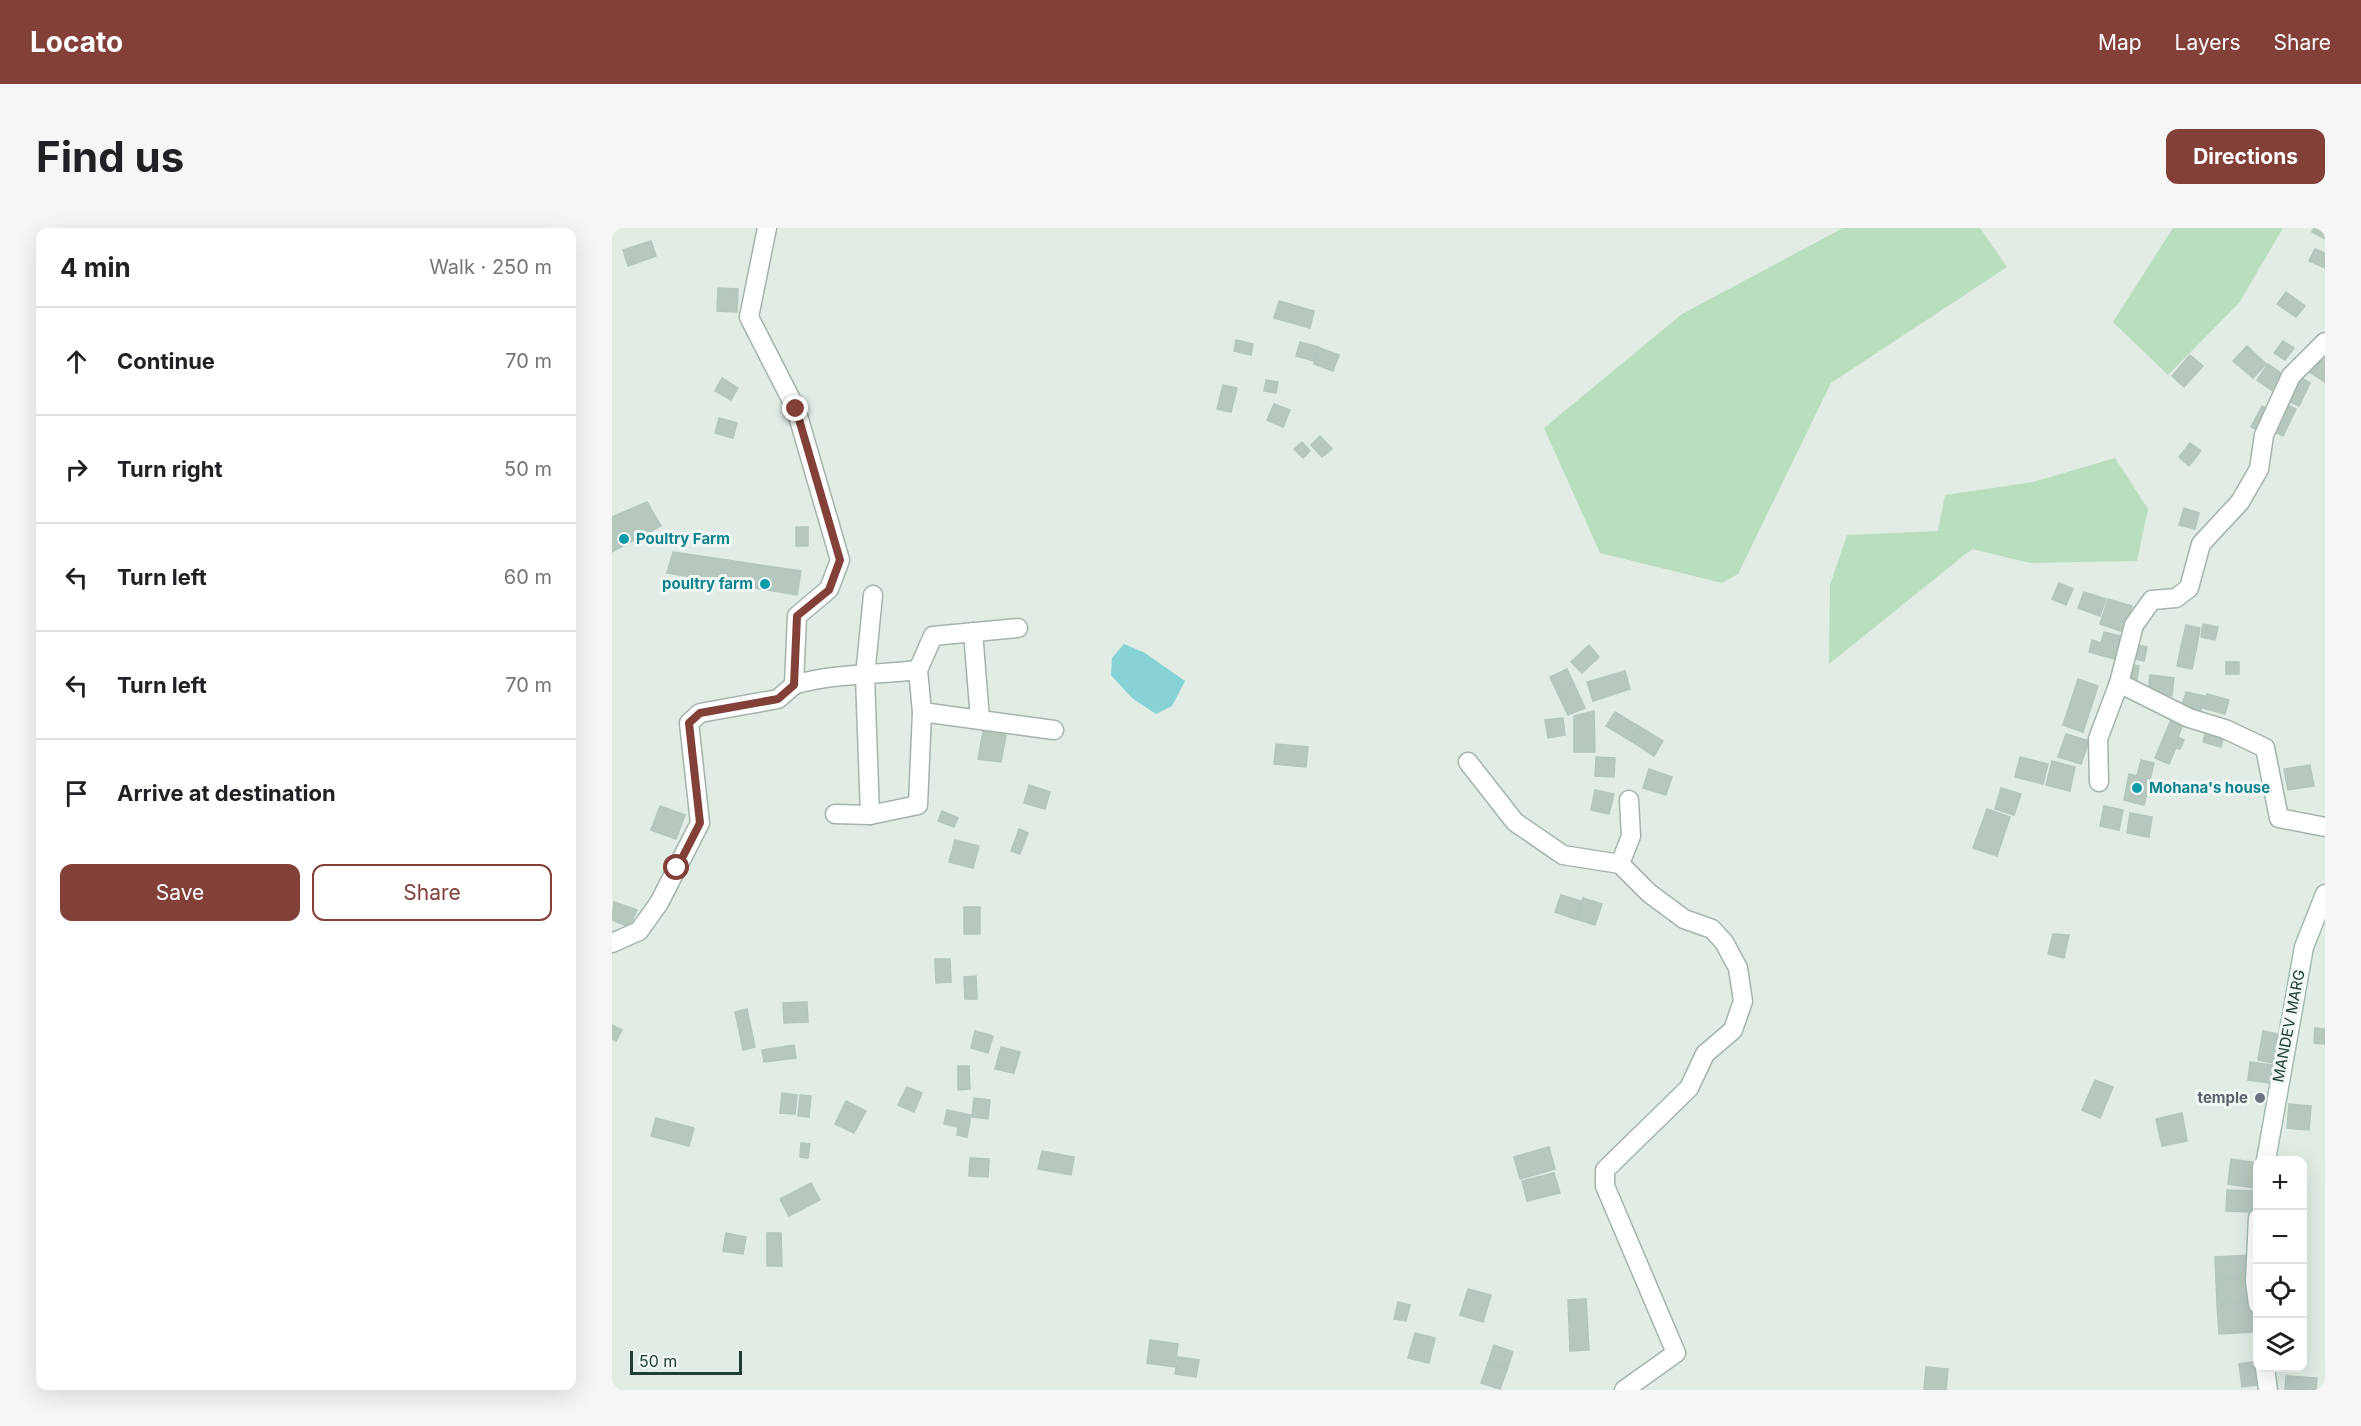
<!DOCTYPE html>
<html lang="en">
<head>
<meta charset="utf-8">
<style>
  body { margin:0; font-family:Inter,sans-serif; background:#f6f6f6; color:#202124 }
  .controls { position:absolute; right:18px; bottom:18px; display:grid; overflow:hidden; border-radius:12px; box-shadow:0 6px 24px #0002 }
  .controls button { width:54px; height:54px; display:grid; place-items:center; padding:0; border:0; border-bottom:2px solid #e0e0e0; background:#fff; color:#202124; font:30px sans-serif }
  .scale { position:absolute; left:18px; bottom:15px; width:112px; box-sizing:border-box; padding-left:6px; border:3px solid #203e32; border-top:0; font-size:16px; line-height:21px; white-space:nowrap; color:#203e32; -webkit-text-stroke:4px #f1f8f4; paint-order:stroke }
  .stop { position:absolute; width:18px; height:18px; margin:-14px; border:4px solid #824039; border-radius:50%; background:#fff }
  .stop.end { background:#824039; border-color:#fff; box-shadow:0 2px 6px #0008 }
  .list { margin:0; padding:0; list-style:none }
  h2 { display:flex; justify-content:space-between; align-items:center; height:78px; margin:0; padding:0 24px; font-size:26px }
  h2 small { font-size:20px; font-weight:400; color:#757577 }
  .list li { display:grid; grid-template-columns:39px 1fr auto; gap:18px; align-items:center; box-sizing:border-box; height:108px; padding:0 24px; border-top:2px solid #e0e0e0 }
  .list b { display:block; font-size:22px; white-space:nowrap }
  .list em { font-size:20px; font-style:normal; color:#757577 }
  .actions { display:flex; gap:12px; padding:18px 24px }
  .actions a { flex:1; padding:14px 0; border:2px solid #824039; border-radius:12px; text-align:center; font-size:21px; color:#824039 }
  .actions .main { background:#824039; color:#fff }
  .icon { flex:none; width:33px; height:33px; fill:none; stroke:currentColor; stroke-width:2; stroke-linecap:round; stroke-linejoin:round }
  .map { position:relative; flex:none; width:1713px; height:1162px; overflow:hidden; border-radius:12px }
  header { display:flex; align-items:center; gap:36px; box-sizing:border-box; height:84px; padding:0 30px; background:#824039; color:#fff }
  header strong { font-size:28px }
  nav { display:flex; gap:33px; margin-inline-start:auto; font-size:21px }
  .intro { display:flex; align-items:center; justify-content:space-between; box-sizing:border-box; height:144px; padding:0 36px }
  h1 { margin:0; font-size:42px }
  .button { padding:15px 27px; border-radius:12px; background:#824039; color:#fff; font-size:21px; font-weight:700 }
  main { display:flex; gap:36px; padding:0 36px }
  aside { flex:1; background:#fff; border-radius:12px; box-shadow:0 6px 24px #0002 }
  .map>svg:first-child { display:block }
  .green { fill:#b8debe }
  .water { fill:#86d2d4 }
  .building { fill:#b6c7be; stroke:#b3c6bc; stroke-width:1.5 }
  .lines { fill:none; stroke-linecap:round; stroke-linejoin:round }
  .street-casing { stroke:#a3b4ac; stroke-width:21 }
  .secondary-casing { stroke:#a1bbaf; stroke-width:21 }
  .street { stroke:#fff; stroke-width:18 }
  .secondary { stroke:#fff; stroke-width:18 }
  .route { stroke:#824039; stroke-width:8 }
  .culture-dot { fill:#0f9aa8; stroke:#f1f8f4; stroke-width:2 }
  .worship-dot { fill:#6b7280; stroke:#f1f8f4; stroke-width:2 }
  .labels { text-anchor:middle; stroke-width:6; stroke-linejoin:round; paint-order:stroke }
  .culture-label { font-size:15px; font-weight:bold; fill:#0d838f; stroke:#f1f8f4; text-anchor:start }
  .street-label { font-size:15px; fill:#203e32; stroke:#f1f8f4 }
  .worship-label { font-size:15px; font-weight:bold; fill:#5b616d; stroke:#f1f8f4; text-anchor:end }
</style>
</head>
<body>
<header>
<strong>Locato</strong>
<nav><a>Map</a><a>Layers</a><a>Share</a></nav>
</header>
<div class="intro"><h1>Find us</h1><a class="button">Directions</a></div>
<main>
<aside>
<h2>4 min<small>Walk · 250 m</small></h2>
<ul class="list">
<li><svg class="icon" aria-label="ahead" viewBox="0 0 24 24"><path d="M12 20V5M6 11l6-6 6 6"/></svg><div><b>Continue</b></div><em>70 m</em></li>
<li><svg class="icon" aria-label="right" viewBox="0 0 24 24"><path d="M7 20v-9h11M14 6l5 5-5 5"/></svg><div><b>Turn right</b></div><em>50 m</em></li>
<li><svg class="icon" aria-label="left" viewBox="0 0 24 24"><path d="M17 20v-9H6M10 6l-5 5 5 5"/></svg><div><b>Turn left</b></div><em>60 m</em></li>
<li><svg class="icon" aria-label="left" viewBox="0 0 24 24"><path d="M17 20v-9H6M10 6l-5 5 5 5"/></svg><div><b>Turn left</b></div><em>70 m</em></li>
<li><svg class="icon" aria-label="arrive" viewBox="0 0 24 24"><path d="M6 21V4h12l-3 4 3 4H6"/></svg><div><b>Arrive at destination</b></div></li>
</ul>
<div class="actions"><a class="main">Save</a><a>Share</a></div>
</aside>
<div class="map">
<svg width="1713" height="1162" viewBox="0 0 1713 1162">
  <rect width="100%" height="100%" fill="#e1ece5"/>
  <g class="green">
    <path d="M1231 0H1368L1395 39 1219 155 1126 346 1110 355 988 325 932 200 1070 86Z"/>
    <path d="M1561 0H1671L1627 75 1556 147 1501 94Z"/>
    <path d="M1503 230 1536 281 1525 333 1418 335 1360 321 1217 436 1218 357 1235 307 1326 303 1333 267 1421 254Z"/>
  </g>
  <path class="water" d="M512 416 533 425 573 453 560 478 544 486 520 470 499 447 500 430Z"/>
  <g class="building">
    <path d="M1702 0H1713V11L1700 4Z"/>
    <path d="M39 13 44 28 16 38 11 22Z"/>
    <path d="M1703 21 1713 25V40L1697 33Z"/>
    <path d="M106 60 126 61 125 84 105 83Z"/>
    <path d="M1674 64 1693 78 1684 89 1665 76Z"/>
    <path d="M667 73 702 83 698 100 662 90Z"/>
    <path d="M624 112 641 116 639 127 622 123Z"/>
    <path d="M1671 113 1682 120 1673 132 1662 125Z"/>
    <path d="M688 114 707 119 702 133 684 128Z"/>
    <path d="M1635 118 1654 136 1641 150 1621 133Z"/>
    <path d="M708 120 727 127 721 143 702 136Z"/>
    <path d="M1713 125V154L1696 143Z"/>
    <path d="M1578 127 1591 138 1572 159 1560 148Z"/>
    <path d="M1656 136 1676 150 1665 166 1645 152Z"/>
    <path d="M1684 147 1698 155 1687 178 1672 171Z"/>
    <path d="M110 150 126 160 119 172 103 163Z"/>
    <path d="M654 152 666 154 664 165 652 163Z"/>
    <path d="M611 157 625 160 619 184 605 181Z"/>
    <path d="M1671 175 1684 181 1671 208 1657 201Z"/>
    <path d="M662 176 678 182 671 199 655 192Z"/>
    <path d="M1650 178 1662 184 1651 205 1639 199Z"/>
    <path d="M107 190 125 195 121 210 103 205Z"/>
    <path d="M708 208 720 221 710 229 699 217Z"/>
    <path d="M690 214 698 223 691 230 682 221Z"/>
    <path d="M1578 215 1589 223 1577 238 1567 229Z"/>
    <path d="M35 274 49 298 0 324V289Z"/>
    <path d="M1572 280 1587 285 1583 301 1567 297Z"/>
    <rect x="184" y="299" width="12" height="19"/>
    <path d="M61 324 189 343 185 367 55 345Z"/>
    <path d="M1447 355 1461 361 1454 377 1440 371Z"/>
    <path d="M1472 364 1494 371 1488 388 1466 380Z"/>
    <path d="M1496 371 1520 378 1512 404 1488 396Z"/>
    <path d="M1591 396 1606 399 1603 412 1589 409Z"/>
    <path d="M1574 397 1588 400 1584 422 1569 419Z"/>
    <path d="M1492 404 1512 409 1506 432 1477 424 1480 412 1489 415Z"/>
    <path d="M1518 415 1535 419 1532 433 1515 429Z"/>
    <path d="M977 417 987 429 970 445 959 434Z"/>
    <path d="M1569 419 1584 422 1580 441 1565 438Z"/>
    <rect x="1614" y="434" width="13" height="12"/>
    <path d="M1513 435 1527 438 1524 457 1509 455Z"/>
    <path d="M955 441 962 456 945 464 938 449Z"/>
    <path d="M1013 443 1018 461 981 473 975 454Z"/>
    <path d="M1538 447 1562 450 1560 468 1536 466Z"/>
    <path d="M1466 451 1486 458 1471 504 1451 497Z"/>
    <path d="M962 456 973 480 956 487 945 464Z"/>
    <path d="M1574 464 1593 468 1589 482 1570 477Z"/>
    <path d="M1595 466 1617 472 1613 486 1591 480Z"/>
    <path d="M982 483 983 524H962V488Z"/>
    <path d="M1003 484 1028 499 1019 513 994 498Z"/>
    <path d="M1561 487 1573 491 1566 509 1572 512 1568 521 1564 520 1557 536 1543 530Z"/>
    <path d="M951 490 953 507 936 510 933 492Z"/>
    <path d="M1028 499 1051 513 1042 528 1019 513Z"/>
    <path d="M1595 499 1613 504 1609 519 1591 514Z"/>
    <path d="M371 503 394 507 389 534 366 531Z"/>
    <path d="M1454 506 1477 513 1469 536 1446 529Z"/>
    <path d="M664 516 696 519 694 539 662 536Z"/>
    <path d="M984 529 1003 530 1002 549 983 548Z"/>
    <path d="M1408 529 1436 536 1431 556 1403 549Z"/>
    <path d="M1529 532 1542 535 1532 577 1512 572 1517 546 1525 548Z"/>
    <path d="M1440 533 1463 539 1458 563 1434 557Z"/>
    <path d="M1698 537 1702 558 1676 562 1672 541Z"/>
    <path d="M1037 541 1060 549 1054 567 1031 560Z"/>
    <path d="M417 557 438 564 433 581 412 575Z"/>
    <path d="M1389 560 1409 566 1402 587 1383 581Z"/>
    <path d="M983 562 1002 566 997 586 979 582Z"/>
    <path d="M48 578 73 587 64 611 39 602Z"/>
    <path d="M1492 578 1511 582 1507 602 1488 598Z"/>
    <path d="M1375 581 1398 589 1385 628 1361 620Z"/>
    <path d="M330 583 346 590 342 599 326 593Z"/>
    <path d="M1518 585 1540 589 1537 609 1515 605Z"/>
    <path d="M407 601 416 605 408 626 399 623Z"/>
    <path d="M343 612 367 618 361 640 337 634Z"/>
    <path d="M949 667 969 673 963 691 943 684Z"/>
    <path d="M971 670 990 676 983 697 964 691Z"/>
    <path d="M2 674 25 682 17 699 0 692Z"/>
    <rect x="352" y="679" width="16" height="27"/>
    <path d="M1441 706 1457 707 1452 730 1436 726Z"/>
    <path d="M323 731H338L339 754 324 755Z"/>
    <path d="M364 748 365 771H353L352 749Z"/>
    <path d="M195 774 196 794 172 795 171 775Z"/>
    <path d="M135 781 143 819 131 822 123 784Z"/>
    <path d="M0 797 10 802 4 813 0 811Z"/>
    <path d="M1703 800 1713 801V816L1702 815Z"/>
    <path d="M363 803 381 808 376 825 359 820Z"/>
    <path d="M1651 803 1672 807 1666 836 1646 832Z"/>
    <path d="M182 817 184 830 152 834 150 822Z"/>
    <path d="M389 819 408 824 402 845 383 841Z"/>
    <path d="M1638 834 1667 838 1664 856 1636 852Z"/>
    <path d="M346 838H357L358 861 346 862Z"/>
    <path d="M1483 852 1501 859 1488 890 1470 882Z"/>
    <path d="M295 859 310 865 302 884 286 877Z"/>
    <path d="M170 865 185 867 183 886 168 885Z"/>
    <path d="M188 867 199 868 197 889 186 888Z"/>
    <path d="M362 870 378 872 376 891 360 889Z"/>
    <path d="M234 873 254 883 242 905 223 896Z"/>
    <path d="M1677 876 1699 878 1697 902 1675 900Z"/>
    <path d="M335 882 359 887 355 909 345 907 346 899 332 896Z"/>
    <path d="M1570 885 1575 913 1550 918 1544 891Z"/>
    <path d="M44 890 82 900 77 918 39 908Z"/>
    <path d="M189 915 198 916 196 930 188 929Z"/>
    <path d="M937 919 943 941 908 951 902 929Z"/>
    <path d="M430 923 462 929 459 947 426 941Z"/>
    <path d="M358 930 377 931 376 949 357 948Z"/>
    <path d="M1619 931 1645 935 1642 960 1616 956Z"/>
    <path d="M942 945 948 965 915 973 910 953Z"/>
    <path d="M199 955 208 972 177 988 168 971Z"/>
    <path d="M1615 962 1643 963 1641 984 1614 983Z"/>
    <path d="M114 1005 134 1009 131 1026 111 1023Z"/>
    <path d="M155 1005H169L170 1038H155Z"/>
    <path d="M1639 1027 1640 1050 1604 1052 1603 1029Z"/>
    <path d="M1640 1050 1641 1075 1605 1076 1604 1052Z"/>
    <path d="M856 1061 879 1067 871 1094 848 1087Z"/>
    <path d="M974 1071 977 1122 958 1123 956 1072Z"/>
    <path d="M786 1074 798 1077 794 1093 782 1091Z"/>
    <path d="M1641 1075 1642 1104 1607 1106 1605 1076Z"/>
    <path d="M803 1105 823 1110 817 1135 796 1130Z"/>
    <path d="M538 1112 566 1116 563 1139 535 1135Z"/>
    <path d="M882 1117 901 1124 895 1142 876 1135Z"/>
    <path d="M566 1129 587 1132 584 1149 563 1146Z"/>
    <path d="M1646 1133 1649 1156 1630 1159 1627 1136Z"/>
    <path d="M876 1135 895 1142 888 1161 869 1155Z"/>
    <path d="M1314 1139 1336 1141 1334 1162H1312Z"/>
    <path d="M1674 1148 1705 1150 1704 1162 1673 1161Z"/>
  </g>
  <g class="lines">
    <defs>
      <g id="street">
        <path d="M361 404 368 491"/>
        <path d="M1507 455 1522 397 1540 372 1564 370 1577 360 1589 316 1628 274 1647 241 1652 207 1679 148 1713 114"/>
        <path d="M182 457C221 445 264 447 306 442"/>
        <path d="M310 484 442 502"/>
        <path d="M856 534 903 594 951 627 1008 636 1037 665 1072 691 1100 701 1112 714 1126 740 1131 773 1121 802 1093 826 1077 860 993 942V958L1064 1125 1012 1162"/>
        <path d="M1487 554 1486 511 1507 455 1577 490 1613 501 1653 520 1667 590 1713 599"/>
        <path d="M223 586 258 587 306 577 310 484 306 442 321 408 406 400"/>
        <path d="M258 587 253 448 261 367"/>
        <path d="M1008 636 1019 608 1017 572"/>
        <path d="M0 715 27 703 47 675 88 595 77 495 88 485 166 471 182 457 185 388 217 361 228 332 184 181 137 89 155 0"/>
      </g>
      <g id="secondary">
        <path d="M1654 932 1692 719 1713 666"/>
        <path d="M1646 990 1643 1053 1646 1076"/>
        <path d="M1653 1140 1656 1162"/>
      </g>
    </defs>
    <use href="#street" class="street-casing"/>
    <use href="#secondary" class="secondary-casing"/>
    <use href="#street" class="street"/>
    <use href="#secondary" class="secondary"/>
  </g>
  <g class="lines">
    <path class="route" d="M65 640 88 595 77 495 88 485 166 471 182 457 185 388 217 362 228 332 184 181"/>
  </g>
  <g class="culture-dot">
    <circle cx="12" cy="311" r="6"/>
    <circle cx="153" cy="356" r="6"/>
    <circle cx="1525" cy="560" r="6"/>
  </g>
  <circle class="worship-dot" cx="1648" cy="870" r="6"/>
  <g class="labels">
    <g class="culture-label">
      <text x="24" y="316">Poultry Farm</text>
      <text x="141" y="361" text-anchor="end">poultry farm</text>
      <text x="1537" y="565">Mohana's house</text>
    </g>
    <g class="street-label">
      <text transform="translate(1677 798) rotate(-79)" y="5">MANDEV MARG</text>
    </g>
    <g class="worship-label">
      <text x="1636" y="875">temple</text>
    </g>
  </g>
</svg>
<div class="controls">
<button>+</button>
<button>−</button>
<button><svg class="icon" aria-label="locate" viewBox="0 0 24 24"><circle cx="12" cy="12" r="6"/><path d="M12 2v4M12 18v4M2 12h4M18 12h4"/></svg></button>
<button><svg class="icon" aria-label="layers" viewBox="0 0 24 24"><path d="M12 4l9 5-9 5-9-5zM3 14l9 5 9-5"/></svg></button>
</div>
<div class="scale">50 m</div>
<div class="stop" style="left:65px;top:640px"></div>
<div class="stop end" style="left:184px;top:181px"></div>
</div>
</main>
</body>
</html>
